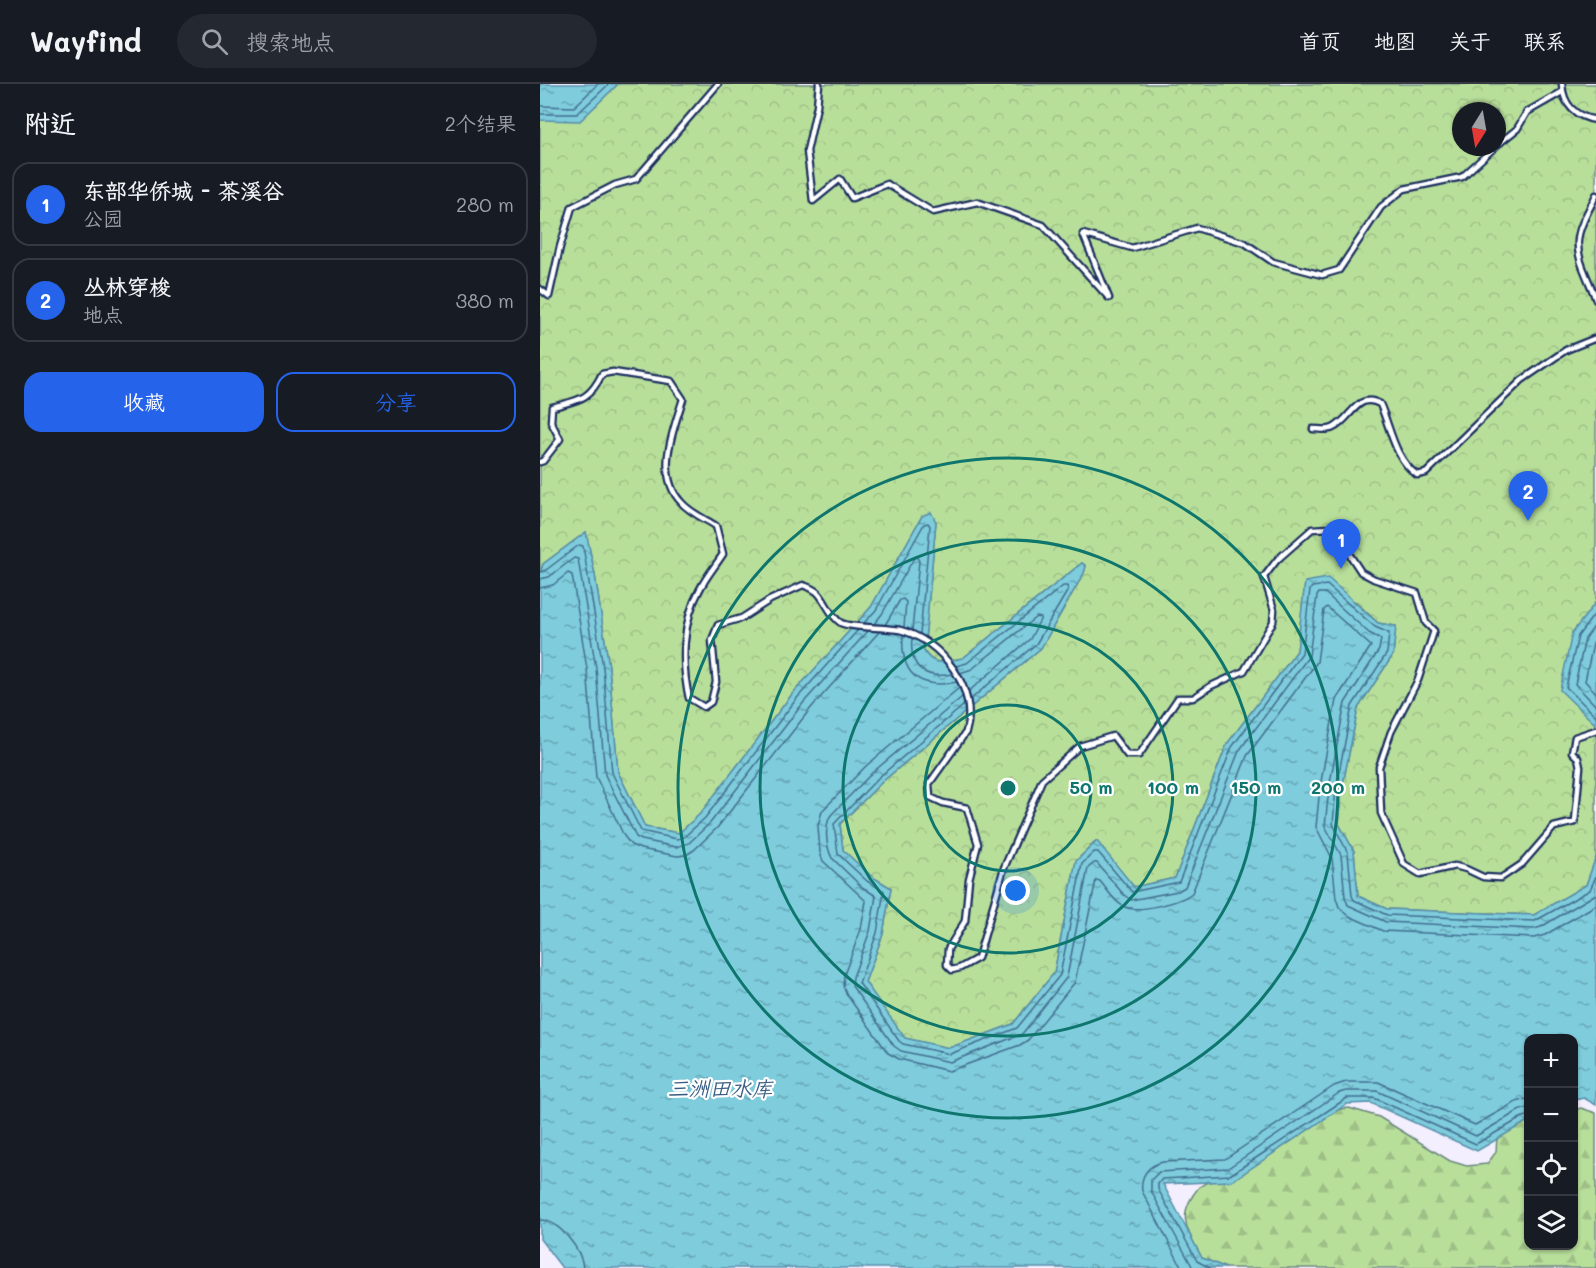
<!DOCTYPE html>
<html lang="zh">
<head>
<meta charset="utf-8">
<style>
  body { margin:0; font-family:Mali,"LXGW WenKai TC",sans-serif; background:#242831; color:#f1f3f6 }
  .controls { position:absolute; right:18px; bottom:18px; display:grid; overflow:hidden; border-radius:12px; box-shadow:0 2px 4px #0004 }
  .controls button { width:54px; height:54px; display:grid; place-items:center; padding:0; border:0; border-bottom:2px solid #363941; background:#171b24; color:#f1f3f6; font:30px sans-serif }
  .compass { position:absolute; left:912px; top:18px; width:54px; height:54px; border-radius:50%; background:#171b24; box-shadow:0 2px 4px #0004; rotate:191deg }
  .you { position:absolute; left:476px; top:807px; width:21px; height:21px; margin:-15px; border:4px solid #fff; border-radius:50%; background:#1a73e8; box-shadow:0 0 0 9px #1a73e833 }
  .badge { display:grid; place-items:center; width:39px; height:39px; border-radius:50%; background:#2563eb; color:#fff; font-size:20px; font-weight:700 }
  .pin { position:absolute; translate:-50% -50px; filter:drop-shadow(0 2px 3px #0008) }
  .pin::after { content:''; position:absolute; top:32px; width:21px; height:18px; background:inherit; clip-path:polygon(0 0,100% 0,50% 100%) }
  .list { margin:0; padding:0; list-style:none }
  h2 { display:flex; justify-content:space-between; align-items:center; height:78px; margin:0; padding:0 24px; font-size:26px }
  h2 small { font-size:20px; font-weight:400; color:#9ea1a6 }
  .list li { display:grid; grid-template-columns:39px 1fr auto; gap:18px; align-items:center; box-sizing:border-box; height:84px; margin:0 12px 12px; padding:0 12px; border:2px solid #363941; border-radius:18px }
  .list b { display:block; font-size:22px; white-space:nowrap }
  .list p { margin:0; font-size:20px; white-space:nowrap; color:#9ea1a6 }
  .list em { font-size:20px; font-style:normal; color:#9ea1a6 }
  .actions { display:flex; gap:12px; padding:18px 24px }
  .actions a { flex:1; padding:14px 0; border:2px solid #2563eb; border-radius:18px; text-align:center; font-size:21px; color:#2563eb }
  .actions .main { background:#2563eb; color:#fff }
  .icon { flex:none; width:33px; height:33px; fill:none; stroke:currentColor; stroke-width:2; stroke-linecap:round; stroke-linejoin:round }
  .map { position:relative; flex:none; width:1056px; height:1184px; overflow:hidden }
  header { display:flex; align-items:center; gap:36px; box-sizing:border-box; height:84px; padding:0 30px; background:#171b24; border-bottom:2px solid #363941 }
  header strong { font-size:28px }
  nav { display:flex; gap:33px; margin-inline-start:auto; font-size:21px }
  .search { width:420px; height:54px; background:#242831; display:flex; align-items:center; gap:15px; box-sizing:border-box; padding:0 21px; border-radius:33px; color:#9ea1a6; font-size:22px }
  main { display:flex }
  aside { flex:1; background:#171b24 }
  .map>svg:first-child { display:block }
  .forest { fill:url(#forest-firs); stroke:#6a877c; stroke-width:1.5 }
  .park { fill:url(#park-crowns); stroke:#6a877c; stroke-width:1.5; fill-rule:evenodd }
  .water { fill:url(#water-ripples); stroke:#568daa; stroke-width:1.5 }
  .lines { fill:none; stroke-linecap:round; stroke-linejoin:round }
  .shore { stroke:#436e90; stroke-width:1.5 }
  .lane-casing { stroke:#1b2f5e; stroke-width:9 }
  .lane { stroke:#fff; stroke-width:4.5 }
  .ring { fill:none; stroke:#0f766e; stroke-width:3 }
  .labels { text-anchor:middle; stroke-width:4.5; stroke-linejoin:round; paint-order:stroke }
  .water-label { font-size:21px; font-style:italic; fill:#395e84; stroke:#fff }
  .centre { fill:#0f766e; stroke:#fff; stroke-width:3 }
  .ring-label { font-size:18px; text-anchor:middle; font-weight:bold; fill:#0f766e; stroke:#fff; stroke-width:4.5; stroke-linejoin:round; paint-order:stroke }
</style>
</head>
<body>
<header>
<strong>Wayfind</strong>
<div class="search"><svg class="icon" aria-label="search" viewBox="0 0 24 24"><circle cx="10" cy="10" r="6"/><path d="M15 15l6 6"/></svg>搜索地点</div>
<nav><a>首页</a><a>地图</a><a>关于</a><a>联系</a></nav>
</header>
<main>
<aside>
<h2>附近<small>2个结果</small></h2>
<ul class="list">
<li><span class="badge">1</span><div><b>东部华侨城 - 茶溪谷</b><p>公园</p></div><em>280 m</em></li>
<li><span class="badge">2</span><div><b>丛林穿梭</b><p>地点</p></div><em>380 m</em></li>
</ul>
<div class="actions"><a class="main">收藏</a><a>分享</a></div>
</aside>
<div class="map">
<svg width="1056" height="1184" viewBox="0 0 1056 1184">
  <defs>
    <pattern id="forest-firs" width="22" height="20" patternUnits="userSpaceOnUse" patternTransform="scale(1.5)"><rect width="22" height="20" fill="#b8df9a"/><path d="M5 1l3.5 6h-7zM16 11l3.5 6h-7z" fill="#9ec087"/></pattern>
    <pattern id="park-crowns" width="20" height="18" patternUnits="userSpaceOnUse" patternTransform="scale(1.5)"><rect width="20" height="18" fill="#b8df9a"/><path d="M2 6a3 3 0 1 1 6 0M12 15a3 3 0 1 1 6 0" fill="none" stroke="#9ec087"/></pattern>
    <pattern id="water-ripples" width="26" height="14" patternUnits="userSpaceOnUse" patternTransform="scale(1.5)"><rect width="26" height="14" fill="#7eccdc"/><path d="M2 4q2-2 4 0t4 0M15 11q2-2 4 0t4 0" fill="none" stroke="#66a6b6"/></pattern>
  </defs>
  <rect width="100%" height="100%" fill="#f4effe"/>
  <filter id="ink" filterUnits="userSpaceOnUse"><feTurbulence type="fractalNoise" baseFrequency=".0167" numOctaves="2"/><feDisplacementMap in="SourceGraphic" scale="12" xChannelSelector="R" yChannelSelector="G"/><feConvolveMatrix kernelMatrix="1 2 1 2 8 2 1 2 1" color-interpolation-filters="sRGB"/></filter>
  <g filter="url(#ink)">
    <path class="forest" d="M809 1024 839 1033 910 1077 927 1082 947 1080 956 1068 957 1052 988 1036V1162H1034V1026L1041 1024 1056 1029V1184H686L662 1174C647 1145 635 1132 659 1103L786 1027Z"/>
    <path class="park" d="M78 0H1056V518L1032 549 1056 641V773L1046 801 994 831 847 825 818 812 814 767 799 740 802 705 818 624 853 571 856 542 838 539 816 518 765 499 757 567 687 660 635 794 594 803 556 757 536 777 514 889 473 940 409 964 364 954 325 898 343 850 351 804 331 792 303 766 300 740 342 698 501 564 544 489 546 482 542 479 423 574C406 577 394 584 384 567L396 438 382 432 331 523 253 609 160 730 139 749 105 743 78 688 69 583 55 491 46 448 3 480 0 490V36H40ZM921 27H957V63H921Z"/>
    <g class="water">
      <path d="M0 0H78L40 37 0 36Z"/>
      <path d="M391 428 396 438 384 567C394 584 406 577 423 574L542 479 546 482 544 489 501 564 342 698 300 740 303 766 331 792 351 804 343 850 325 898 365 954 409 964 473 940 514 889 536 777 557 757 594 803 635 794 687 660 757 567 765 498 788 494 838 539 856 542 853 571 818 624 802 705 799 740 814 767 818 812 847 825 994 831 1046 801 1056 773V1021L1044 1014 1034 1016V954H988V1037L937 1067 831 1019 807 1020 692 1097 623 1100 662 1174 686 1184H22L0 1155V490L3 480 46 448 55 491 69 583 78 688 105 743 139 749 160 730 253 609 331 523 382 432Z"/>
      <path d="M1056 518V641L1020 606 1032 549Z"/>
    </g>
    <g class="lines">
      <g class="shore">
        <path d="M0 22 34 23 58 0"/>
        <path d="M0 30H37L69 0"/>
        <path d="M0 488 6 486 39 461 43 462 63 583 72 689 101 747 137 755 144 753 165 734 258 613 318 546"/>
        <path d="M0 495 9 493 34 474 38 475 56 584 65 691 96 753 102 756 136 763 149 759 171 738 264 618 328 547"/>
        <path d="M0 504 13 501 28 489 32 491 47 585 56 693 84 752 91 761 101 765 137 772 146 771 154 766 177 744 271 624 339 548"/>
        <path d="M1056 528 1038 552 1026 603 1056 632"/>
        <path d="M324 539 336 526 384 440 388 439 390 442 380 550"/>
        <path d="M334 540 342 530 374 474 377 473 379 477 372 546"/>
        <path d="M1056 540 1045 555 1035 600 1056 622"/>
        <path d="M345 541 360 516 363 515 366 518 364 543"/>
        <path d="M363 551C360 590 379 606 417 598"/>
        <path d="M372 554C369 583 384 596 412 590"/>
        <path d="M1056 555 1053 560 1045 597 1056 609"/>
        <path d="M416 582 427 579 523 502H527L528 506 496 560 431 615"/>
        <path d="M420 589 432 585 496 533 501 534 490 555 428 608"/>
        <path d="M419 604 326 682 282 727 278 742 280 769 283 777 326 817 321 845 304 891 303 902 307 911 348 969 359 975 409 987 480 961 488 956 535 898 556 796 560 797C567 805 573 817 583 822 596 830 641 818 652 809L707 672 777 578 784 526 787 523 831 562 796 616 780 703 776 743 792 774 796 814 799 823 809 832 843 847 994 854 1005 851 1056 821"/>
        <path d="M422 613 333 688 291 731C284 741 286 763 292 774L322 803 336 812 330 847 313 893 312 902 354 962 361 967 410 978 482 950 527 893 548 784 554 779H557L584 811 591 816 638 807 645 803 699 667 769 572 777 512 779 509H785L829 549 841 555 839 566 805 619 789 704 785 742 801 771 805 813 808 821 846 838 994 845 1001 843 1056 810"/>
        <path d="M424 621 338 694 294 740 298 770 327 797 344 807 337 849 319 899 359 957 363 960 410 970 477 944 520 891 542 780 554 768H558L592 808 639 798 692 663 762 569 770 506 772 503 787 501 835 543 849 549 847 569 812 622 796 704 793 740 808 769 812 812 814 816 847 831 995 837 1050 806 1056 792"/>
        <path d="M0 1136C19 1136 42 1166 43 1184"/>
        <path d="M642 1184 602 1107C600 1092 608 1081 623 1078L685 1075 794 1002 806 998H838L935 1041 976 1018 988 1015"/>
        <path d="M653 1184 611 1107V1096L619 1088 688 1084 799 1009 806 1007H837L936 1052 980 1026 988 1024"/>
        <path d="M670 1184 657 1177 618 1105V1100L622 1095 690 1091 807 1014H834L936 1060 983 1033 988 1032"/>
      </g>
      <defs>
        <g id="lane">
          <path d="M279 0 277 22 267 67 273 117 300 95 312 114 347 100 393 128 437 118 503 141 569 214 543 150 592 164 657 144 705 159 733 178 782 191 799 186 841 123 864 105 922 93 955 63"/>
          <path d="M1022 0C1023 21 1036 33 1056 36"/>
          <path d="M957 61 977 45 987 28 1022 8"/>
          <path d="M1056 111C1050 125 1039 141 1038 156 1036 176 1050 197 1056 216"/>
          <path d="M0 205 9 212 20 163 32 123 75 101 96 95 178 0"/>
          <path d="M773 345C780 345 787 347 793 344 811 336 817 307 840 320 851 345 854 374 877 391L886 389 982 296 1026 266 1056 254"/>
          <path d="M0 378 3 377 20 355 11 338 12 323C38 316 49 317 62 290L73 288 131 297 143 315C133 347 115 390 141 418 149 428 165 435 176 442L183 470C176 481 166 493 160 505 142 537 141 579 149 614L164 623 171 618 176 598 172 556 178 541 202 534 230 516 263 501C268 503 275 505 279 510 286 518 291 533 301 539 310 544 346 543 360 546 401 556 439 605 426 648L389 700 390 713 403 719 427 724 438 760 429 795 425 837 408 865 407 881 412 886 420 884 438 874 464 784 502 696 540 662 573 652 587 671H599L638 614H653L671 602 704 587 733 538 734 526 724 493 737 476 772 445 792 444 821 488 834 495 877 509 886 539 894 547 878 596 851 648 839 683 841 729 864 780 880 790 915 782 926 785 943 793 961 794 982 780 1014 743 1035 738 1040 683 1038 674 1032 668 1035 653 1056 646"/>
        </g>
      </defs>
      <use href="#lane" class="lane-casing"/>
      <use href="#lane" class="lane"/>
    </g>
  </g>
  <g class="ring">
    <circle cx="468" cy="704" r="83"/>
    <circle cx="468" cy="704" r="165"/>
    <circle cx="468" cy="704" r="248"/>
    <circle cx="468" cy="704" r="330"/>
  </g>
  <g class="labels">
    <g class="water-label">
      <text x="180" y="1012">三洲田水库</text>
    </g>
  </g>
  <circle cx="468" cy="704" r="9" class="centre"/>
  <g class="ring-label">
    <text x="551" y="710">50 m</text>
    <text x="633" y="710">100 m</text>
    <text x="716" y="710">150 m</text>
    <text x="798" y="710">200 m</text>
  </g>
</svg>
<div class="controls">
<button>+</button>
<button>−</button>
<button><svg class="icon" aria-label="locate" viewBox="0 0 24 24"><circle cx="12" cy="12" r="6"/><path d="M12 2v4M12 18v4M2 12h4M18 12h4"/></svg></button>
<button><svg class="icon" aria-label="layers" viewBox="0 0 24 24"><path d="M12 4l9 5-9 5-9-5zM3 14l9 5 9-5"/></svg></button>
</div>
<svg class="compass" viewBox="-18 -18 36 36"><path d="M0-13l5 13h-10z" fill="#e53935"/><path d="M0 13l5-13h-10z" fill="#9ea1a6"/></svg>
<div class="you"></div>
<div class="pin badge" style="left:801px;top:485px">1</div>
<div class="pin badge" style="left:988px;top:437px">2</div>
</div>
</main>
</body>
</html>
